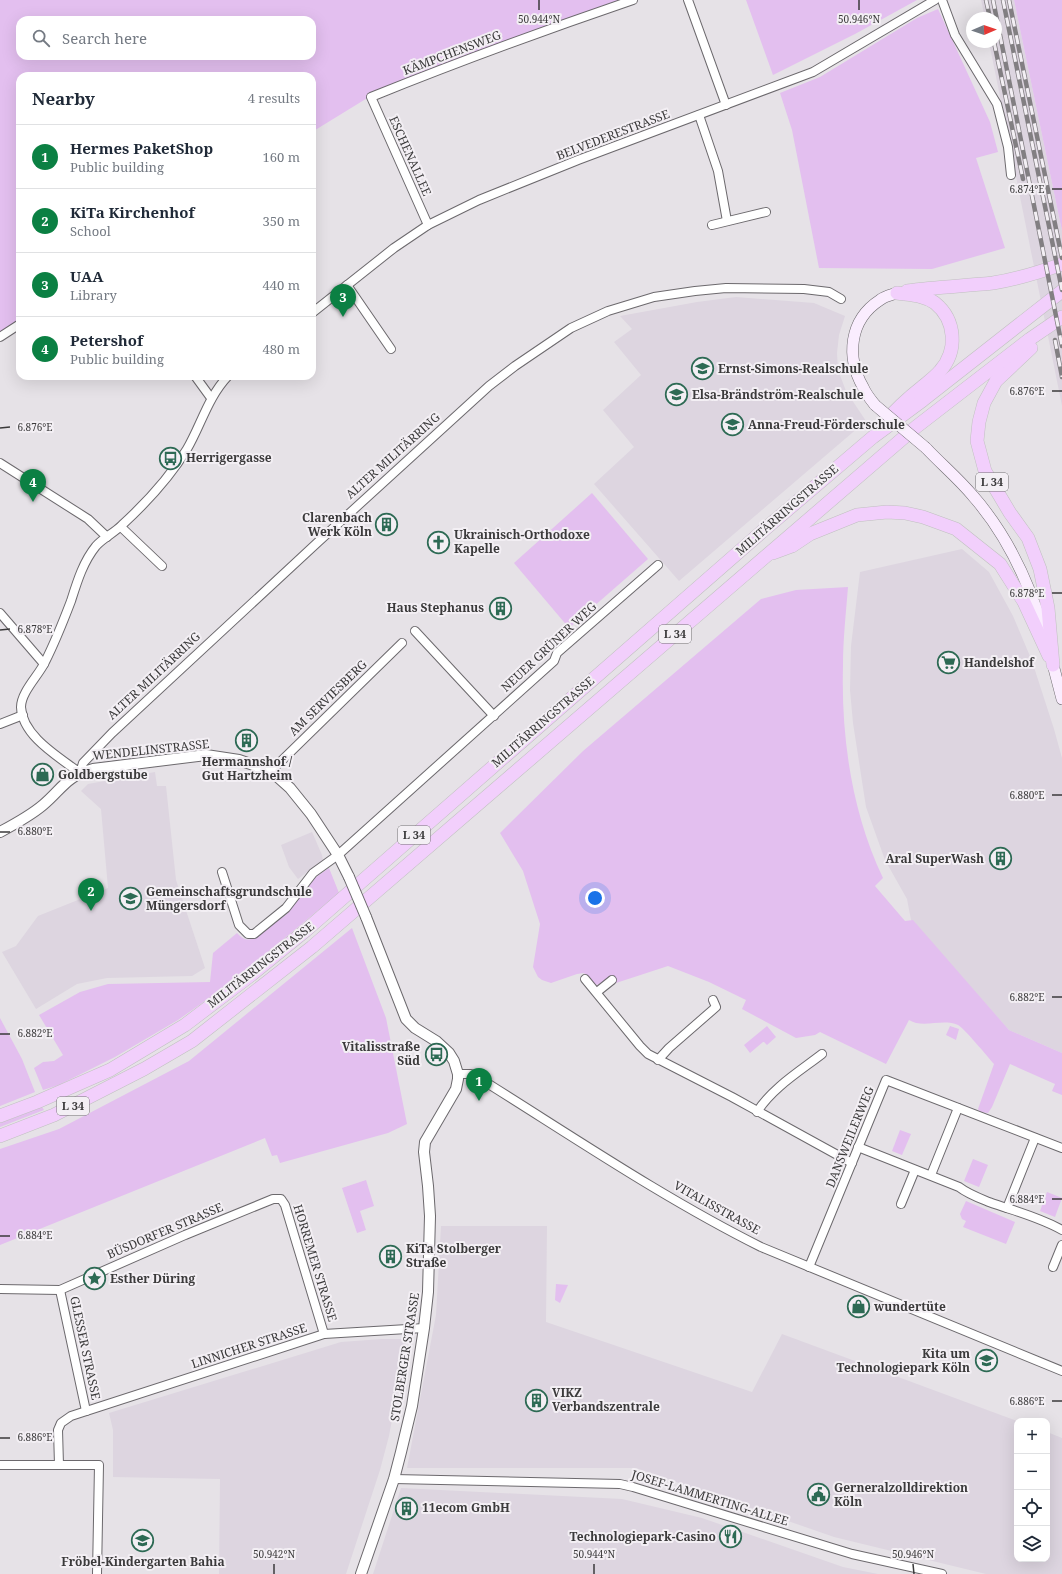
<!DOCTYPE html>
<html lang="en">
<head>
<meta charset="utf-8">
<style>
  body { margin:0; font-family:"Noto Serif",serif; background:#f2f2f3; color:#1f2937 }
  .controls { position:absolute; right:12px; bottom:12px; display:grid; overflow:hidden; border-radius:8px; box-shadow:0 4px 16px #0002 }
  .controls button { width:36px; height:36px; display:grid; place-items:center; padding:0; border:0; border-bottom:1px solid #e0e1e3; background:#fff; color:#1f2937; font:20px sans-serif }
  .compass { position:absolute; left:966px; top:12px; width:36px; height:36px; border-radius:50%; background:#fff; box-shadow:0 4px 16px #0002; rotate:88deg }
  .you { position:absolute; left:595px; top:898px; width:14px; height:14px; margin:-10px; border:3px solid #fff; border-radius:50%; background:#1a73e8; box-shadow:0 0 0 6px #1a73e833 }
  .badge { display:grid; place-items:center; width:26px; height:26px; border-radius:50%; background:#0b8043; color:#fff; font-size:13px; font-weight:700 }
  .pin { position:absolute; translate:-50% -33px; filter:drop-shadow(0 1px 2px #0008) }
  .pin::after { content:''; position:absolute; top:21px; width:14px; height:12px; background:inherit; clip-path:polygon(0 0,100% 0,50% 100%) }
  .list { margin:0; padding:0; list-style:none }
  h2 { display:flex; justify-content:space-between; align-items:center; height:52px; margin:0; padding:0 16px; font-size:17px }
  h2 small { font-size:13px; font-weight:400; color:#747a83 }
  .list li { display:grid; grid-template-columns:26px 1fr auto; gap:12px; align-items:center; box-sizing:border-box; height:64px; padding:0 16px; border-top:1px solid #e0e1e3 }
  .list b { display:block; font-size:15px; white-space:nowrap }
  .list p { margin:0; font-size:13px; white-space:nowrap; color:#747a83 }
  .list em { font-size:13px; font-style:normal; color:#747a83 }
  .icon { flex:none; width:22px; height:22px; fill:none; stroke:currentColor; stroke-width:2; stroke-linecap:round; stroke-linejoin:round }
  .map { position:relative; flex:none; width:1062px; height:1574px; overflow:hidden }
  .search { position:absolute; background:#fff; box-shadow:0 4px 16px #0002; left:16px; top:16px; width:300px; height:44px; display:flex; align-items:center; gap:10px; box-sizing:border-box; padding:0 14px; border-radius:12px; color:#747a83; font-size:15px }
  .panel { position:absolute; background:#fff; box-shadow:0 4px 16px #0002; left:16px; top:72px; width:300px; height:308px; border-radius:12px }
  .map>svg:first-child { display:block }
  .built { fill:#ddd5e0 }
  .green { fill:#e3bfef; fill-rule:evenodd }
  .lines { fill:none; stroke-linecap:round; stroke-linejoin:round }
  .minor-casing { stroke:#6c696d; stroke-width:10 }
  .tertiary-casing { stroke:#6c696d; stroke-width:12 }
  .secondary-casing { stroke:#6c696d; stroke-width:12 }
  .trunk-casing { stroke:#c0c0c0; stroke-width:14 }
  .minor { stroke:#fff; stroke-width:8 }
  .tertiary { stroke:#fff; stroke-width:10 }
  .secondary { stroke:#faedfe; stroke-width:11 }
  .trunk { stroke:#f2cffc; stroke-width:13 }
  .rail-casing { stroke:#827f82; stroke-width:4.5 }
  .rail { stroke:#f3eff4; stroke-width:3; stroke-dasharray:9; stroke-linecap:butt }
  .tertiary-bridge-casing { stroke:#6c696d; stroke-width:12; stroke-linecap:butt }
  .secondary-bridge-casing { stroke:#6c696d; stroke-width:12; stroke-linecap:butt }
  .tertiary-bridge { stroke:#fff; stroke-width:10 }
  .secondary-bridge { stroke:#faedfe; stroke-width:11 }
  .ticks { fill:none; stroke:#3b3a3b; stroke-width:1.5 }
  .labels { text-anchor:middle; stroke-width:4; stroke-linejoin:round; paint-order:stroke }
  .shield { fill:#f3eff4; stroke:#727072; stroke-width:1 }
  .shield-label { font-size:11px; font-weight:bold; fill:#3b3a3b }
  .street-label { font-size:12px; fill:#3b3a3b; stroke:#f3eff4 }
  .poi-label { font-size:12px; font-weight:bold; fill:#3b3a3b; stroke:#f3eff4; text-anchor:start }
  .ticks-label { font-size:10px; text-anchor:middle; fill:#3b3a3b; stroke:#f3eff4; stroke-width:4; stroke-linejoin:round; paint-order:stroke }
</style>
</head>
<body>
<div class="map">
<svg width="1062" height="1574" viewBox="0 0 1062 1574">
  <rect width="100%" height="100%" fill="#e6e2e7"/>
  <g class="built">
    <path d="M981 0H1014L1062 231V406L989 42H996V18H985Z"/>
    <path d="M736 297 814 303 845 316 839 335 837 353 838 370 846 391 866 421 679 581 594 484 634 447 603 410 641 375 614 342 632 329 620 316 697 302Z"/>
    <path d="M962 549 989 572 1013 616 1032 661 1054 729 1062 758V1053L1009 1030 911 920 907 899 885 860 866 807 853 723 850 690 851 646 860 572Z"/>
    <path d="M155 772 157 786H166L176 880 205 968 192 976 107 978 77 984 36 1009 2 952 16 946 38 916 108 888 101 809 81 791 88 784Z"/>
    <path d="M312 832 322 855 323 860 298 879 289 867 281 845Z"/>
    <path d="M441 1226H547L546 1322 752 1392 782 1334 1017 1421V1559H1047V1432L1062 1438V1574H986L834 1537 636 1468H407L436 1315Z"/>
    <path d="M382 1339H407L389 1436 380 1470 346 1574H219L220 1479 113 1477V1430L109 1413 341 1342Z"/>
    <path d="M401 1488 622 1499 702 1518 843 1567 878 1574H373Z"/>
  </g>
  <g class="green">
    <path d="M0 0H621L382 89 312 132V76H20V323L0 336ZM20 20H312V56H20Z"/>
    <path d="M746 0H917L855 34 773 75Z"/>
    <path d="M1014 0H1062V231Z"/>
    <path d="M938 9 990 122 998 152 976 158 1005 248 932 269 819 268 792 130 780 93 820 77 917 18Z"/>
    <path d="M592 493 648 559 569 628 514 563Z"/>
    <path d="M848 587C846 613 843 639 843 666 841 738 852 813 883 878L875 886 905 921 913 920 1009 1030 1062 1053V1095L1052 1091 1055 1084 1010 1064 992 1107 988 1113 980 1112 978 1109 994 1064C988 1057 963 1027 958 1025 942 1018 923 1029 909 1020L886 1064 820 1032 815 1035 796 1038 742 1009 746 1000 709 982 668 966 616 983 611 976C596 988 596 988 584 973L577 974 551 983 542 980 538 977 533 967 540 924 523 871 500 833 583 751 761 599 796 590Z"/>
    <path d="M329 868 339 893 232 982 178 1020 115 1057 59 1085 43 1090 34 1068 43 1062 54 1061 63 1055 39 1015 80 992 108 984 210 982 213 953 237 933C243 939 247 942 255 937L287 914 316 877Z"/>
    <path d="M352 928 386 1018 407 1124 388 1133 280 1163 277 1155 272 1156 265 1138 0 1245V1149L59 1129 189 1061Z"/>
    <path d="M0 1018 22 1059 35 1092 0 1106Z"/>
    <path d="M767 1026 776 1037 767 1045 764 1042H763L750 1053 744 1045Z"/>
    <path d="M950 1026 959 1029 956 1040 946 1035Z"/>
    <path d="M42 1107 44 1110 0 1127V1123Z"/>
    <path d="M900 1130 911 1134 902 1155 892 1151Z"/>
    <path d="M973 1159 988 1165 979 1187 964 1181Z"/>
    <path d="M366 1180 374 1206 360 1211 366 1230 357 1233 342 1188Z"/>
    <path d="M1047 1192 1062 1198 1055 1217 1040 1211Z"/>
    <path d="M966 1201 1015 1222 1006 1244 963 1227 966 1221 962 1219 960 1214Z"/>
    <path d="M556 1284 568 1285 560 1303 555 1300Z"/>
  </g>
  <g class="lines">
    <defs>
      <g id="minor">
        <path d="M688 0 726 105"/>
        <path d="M942 0 955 35 997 104 1008 147 1011 175"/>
        <path d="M699 115 718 171 727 221"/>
        <path d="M428 225 371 97C458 62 545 30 633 0"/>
        <path d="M712 225 766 212"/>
        <path d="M347 285 391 349"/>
        <path d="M312 313 394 248 428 225 479 200 578 160 813 72 935 0"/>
        <path d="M0 337 20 324"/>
        <path d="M195 376 211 398"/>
        <path d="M228 376C208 397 201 425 187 449 170 477 146 503 122 525 114 533 103 538 96 546 83 562 77 582 71 601 63 622 55 642 45 662 39 675 21 692 21 707 22 736 59 757 80 773L83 763 112 733 318 542 489 386 515 366 571 328 608 311 654 297 695 291 726 288 804 289 829 292 841 299"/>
        <path d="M0 463 88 519 107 537"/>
        <path d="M121 527 162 566"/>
        <path d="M0 613 44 664"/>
        <path d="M415 631 494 716"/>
        <path d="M0 724 23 715"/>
        <path d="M271 771 402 643"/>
        <path d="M222 872 239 925 248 934H254L286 908 313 873 338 855 554 661 557 653 658 565"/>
        <path d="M585 979 640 1046 648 1054 732 1097 852 1163"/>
        <path d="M597 992 612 980"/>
        <path d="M658 1060 669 1048 716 1007 713 1000"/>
        <path d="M458 1074H471L479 1078C572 1136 663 1198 761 1247L1062 1371"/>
        <path d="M757 1112C772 1088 800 1071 822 1054"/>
        <path d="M858 1147 959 1187C968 1194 979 1198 989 1202 1014 1211 1039 1217 1062 1230"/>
        <path d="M931 1175 958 1108"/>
        <path d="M901 1204 915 1170"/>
        <path d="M1007 1208 1035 1138"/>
        <path d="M809 1267 886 1080 1062 1148"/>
        <path d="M1053 1267 1062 1245"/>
        <path d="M0 1289 60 1290 185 1235 273 1199H281L285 1205 324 1334"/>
        <path d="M60 1290 86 1411"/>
        <path d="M0 1465H99L97 1574"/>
        <path d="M59 1465 58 1430 61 1423 71 1416 324 1334 424 1328"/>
        <path d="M394 1479 620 1484 633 1487 852 1554 942 1574"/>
      </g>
      <g id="tertiary">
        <path d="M0 832C15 824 30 816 43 805 62 789 66 776 93 769L206 755 239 760 271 771 290 788 311 814 338 855 349 877"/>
        <path d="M361 1574 394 1479 401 1452 412 1406 424 1328 428 1292 430 1216 428 1186 424 1152 425 1142 456 1089 458 1079V1074L454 1061 449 1053 436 1041 415 1028 406 1019 366 917"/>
      </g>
      <g id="secondary">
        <path d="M875 405C871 400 866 394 863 387 846 357 849 320 880 300 885 296 891 295 897 293"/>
        <path d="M926 448C941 464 959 479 973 496 1009 537 1031 586 1046 639"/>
        <path d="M1051 657 1062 699"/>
      </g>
      <g id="trunk">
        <path d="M907 291C936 287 964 286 993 283 1017 279 1040 272 1062 264"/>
        <path d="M1031 348 996 381 984 403 979 422 977 441 985 471 1010 513 1028 538 1040 569 1048 608 1053 665"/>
        <path d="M884 423C896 409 908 398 922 387 928 382 935 377 940 371 958 351 956 320 935 303 924 295 910 295 897 293"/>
        <path d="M773 553 792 546 810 534 857 515 887 512 905 513 923 517 956 529 1000 564 1024 602 1049 656"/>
        <path d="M0 1116 37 1102 110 1070 185 1025 251 975 305 931 765 529 873 437 923 400 1062 291"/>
        <path d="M0 1136 54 1115 144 1069 192 1041 312 947 916 427 1030 339 1062 317"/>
      </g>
    </defs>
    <use href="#minor" class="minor-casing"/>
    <use href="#tertiary" class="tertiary-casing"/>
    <use href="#secondary" class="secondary-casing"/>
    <use href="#trunk" class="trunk-casing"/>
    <use href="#minor" class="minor"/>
    <use href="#tertiary" class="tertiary"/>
    <use href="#secondary" class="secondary"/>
    <use href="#trunk" class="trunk"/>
    <defs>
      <g id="rail">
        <path d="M986 0 990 18"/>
        <path d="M993 0 1062 346"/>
        <path d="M1003 0 1062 290"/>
        <path d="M1009 0 1062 258"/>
        <path d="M994 42 1023 179"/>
        <path d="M1055 340 1062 377"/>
      </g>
    </defs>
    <use href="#rail" class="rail-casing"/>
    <use href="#rail" class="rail"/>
    <defs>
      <path id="tertiary-bridge" d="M349 877 366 917"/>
      <path id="secondary-bridge" d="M875 405 926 448"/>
    </defs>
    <use href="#tertiary-bridge" class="tertiary-bridge-casing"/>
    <use href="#secondary-bridge" class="secondary-bridge-casing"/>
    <use href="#tertiary-bridge" class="tertiary-bridge"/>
    <use href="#secondary-bridge" class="secondary-bridge"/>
  </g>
  <path class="ticks" d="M539 0V10M859 0V10M1052 189H1062M1052 391H1062M0 428 10 427M1052 593H1062M0 630 10 629M1052 795H1062M0 832H10M1052 997H1062M0 1034H10M1052 1199H1062M0 1236H10M1052 1401H1062M0 1438H10M274 1564V1574M594 1564V1574M913 1564 914 1574"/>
  <defs>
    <symbol id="school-ring" viewBox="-11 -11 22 22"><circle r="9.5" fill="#f3eff4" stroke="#2d6a54" stroke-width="1.5"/><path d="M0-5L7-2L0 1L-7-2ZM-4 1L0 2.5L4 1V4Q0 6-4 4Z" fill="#2d6a54"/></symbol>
    <symbol id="bus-ring" viewBox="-11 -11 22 22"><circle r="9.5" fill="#f3eff4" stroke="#2d6a54" stroke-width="1.5"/><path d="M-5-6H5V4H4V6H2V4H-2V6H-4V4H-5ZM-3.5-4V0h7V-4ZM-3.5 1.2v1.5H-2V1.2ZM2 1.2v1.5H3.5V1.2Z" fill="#2d6a54"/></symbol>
    <symbol id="building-ring" viewBox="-11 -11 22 22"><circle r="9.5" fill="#f3eff4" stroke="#2d6a54" stroke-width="1.5"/><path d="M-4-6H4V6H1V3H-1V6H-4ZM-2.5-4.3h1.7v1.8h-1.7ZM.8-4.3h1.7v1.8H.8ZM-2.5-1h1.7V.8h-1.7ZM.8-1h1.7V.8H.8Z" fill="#2d6a54"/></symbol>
    <symbol id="church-ring" viewBox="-11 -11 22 22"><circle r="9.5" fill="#f3eff4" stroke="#2d6a54" stroke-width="1.5"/><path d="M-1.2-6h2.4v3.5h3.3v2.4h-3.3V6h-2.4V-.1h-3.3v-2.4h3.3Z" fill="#2d6a54"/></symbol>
    <symbol id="supermarket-ring" viewBox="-11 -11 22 22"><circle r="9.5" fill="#f3eff4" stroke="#2d6a54" stroke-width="1.5"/><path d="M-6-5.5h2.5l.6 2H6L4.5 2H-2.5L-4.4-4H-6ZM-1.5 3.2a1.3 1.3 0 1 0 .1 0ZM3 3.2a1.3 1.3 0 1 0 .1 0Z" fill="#2d6a54"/></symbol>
    <symbol id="shop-ring" viewBox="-11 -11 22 22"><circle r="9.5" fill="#f3eff4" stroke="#2d6a54" stroke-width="1.5"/><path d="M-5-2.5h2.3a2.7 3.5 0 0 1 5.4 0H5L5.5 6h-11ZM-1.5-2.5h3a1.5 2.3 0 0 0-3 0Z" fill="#2d6a54"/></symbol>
    <symbol id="sight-ring" viewBox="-11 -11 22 22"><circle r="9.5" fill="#f3eff4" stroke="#2d6a54" stroke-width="1.5"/><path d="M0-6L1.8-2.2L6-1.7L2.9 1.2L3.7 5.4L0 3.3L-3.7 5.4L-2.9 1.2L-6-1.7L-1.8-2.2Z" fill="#2d6a54"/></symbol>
    <symbol id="civic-ring" viewBox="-11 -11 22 22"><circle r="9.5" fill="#f3eff4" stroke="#2d6a54" stroke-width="1.5"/><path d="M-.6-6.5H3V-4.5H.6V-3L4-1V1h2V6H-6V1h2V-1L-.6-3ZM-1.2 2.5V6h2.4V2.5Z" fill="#2d6a54"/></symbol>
    <symbol id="restaurant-ring" viewBox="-11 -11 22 22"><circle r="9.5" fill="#f3eff4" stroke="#2d6a54" stroke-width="1.5"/><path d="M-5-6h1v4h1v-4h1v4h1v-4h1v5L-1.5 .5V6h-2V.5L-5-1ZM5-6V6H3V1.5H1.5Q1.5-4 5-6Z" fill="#2d6a54"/></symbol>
  </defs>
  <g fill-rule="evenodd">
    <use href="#school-ring" x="690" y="356" width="25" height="25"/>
    <use href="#school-ring" x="664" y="382" width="25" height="25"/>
    <use href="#school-ring" x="720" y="412" width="25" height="25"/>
    <use href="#bus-ring" x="158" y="446" width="25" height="25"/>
    <use href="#building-ring" x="374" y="512" width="25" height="25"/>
    <use href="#church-ring" x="426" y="530" width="25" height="25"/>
    <use href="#building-ring" x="488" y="596" width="25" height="25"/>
    <use href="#supermarket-ring" x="936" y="650" width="25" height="25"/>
    <use href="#building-ring" x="234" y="728" width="25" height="25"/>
    <use href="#shop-ring" x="30" y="762" width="25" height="25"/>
    <use href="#building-ring" x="988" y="846" width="25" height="25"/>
    <use href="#school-ring" x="118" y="886" width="25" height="25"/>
    <use href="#bus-ring" x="424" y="1042" width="25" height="25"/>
    <use href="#building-ring" x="378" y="1244" width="25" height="25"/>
    <use href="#sight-ring" x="82" y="1266" width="25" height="25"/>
    <use href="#shop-ring" x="846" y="1294" width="25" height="25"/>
    <use href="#school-ring" x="974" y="1348" width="25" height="25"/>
    <use href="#building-ring" x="524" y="1388" width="25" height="25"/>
    <use href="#civic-ring" x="806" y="1482" width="25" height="25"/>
    <use href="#building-ring" x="394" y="1496" width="25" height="25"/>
    <use href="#restaurant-ring" x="718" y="1524" width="25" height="25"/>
    <use href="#school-ring" x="130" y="1528" width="25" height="25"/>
  </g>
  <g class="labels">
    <g class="shield">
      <rect x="976" y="473" width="32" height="18" rx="3"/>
      <rect x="659" y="625" width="32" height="18" rx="3"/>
      <rect x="398" y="826" width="32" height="18" rx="3"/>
      <rect x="57" y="1097" width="32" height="18" rx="3"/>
    </g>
    <g class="shield-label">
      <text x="992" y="486">L 34</text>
      <text x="675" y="638">L 34</text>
      <text x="414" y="839">L 34</text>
      <text x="73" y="1110">L 34</text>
    </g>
    <g class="street-label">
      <text transform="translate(452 53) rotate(-21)" y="4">KÄMPCHENSWEG</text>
      <text transform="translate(613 135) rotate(-21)" y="4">BELVEDERESTRASSE</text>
      <text transform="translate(410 156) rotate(66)" y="4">ESCHENALLEE</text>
      <text transform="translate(393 456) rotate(-42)" y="4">ALTER MILITÄRRING</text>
      <text transform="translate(787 510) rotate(-41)" y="4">MILITÄRRINGSTRASSE</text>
      <text transform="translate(549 647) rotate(-43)" y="4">NEUER GRÜNER WEG</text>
      <text transform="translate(154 676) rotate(-43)" y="4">ALTER MILITÄRRING</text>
      <text transform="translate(328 698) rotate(-44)" y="4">AM SERVIESBERG</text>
      <text transform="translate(543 722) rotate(-41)" y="4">MILITÄRRINGSTRASSE</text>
      <text transform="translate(151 750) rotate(-6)" y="4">WENDELINSTRASSE</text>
      <text transform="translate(261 965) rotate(-38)" y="4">MILITÄRRINGSTRASSE</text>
      <text transform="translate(850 1137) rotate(-68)" y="4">DANSWEILERWEG</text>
      <text transform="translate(717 1208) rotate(29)" y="4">VITALISSTRASSE</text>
      <text transform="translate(165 1231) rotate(-23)" y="4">BÜSDORFER STRASSE</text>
      <text transform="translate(315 1263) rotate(73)" y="4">HORREMER STRASSE</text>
      <text transform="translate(249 1346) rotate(-18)" y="4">LINNICHER STRASSE</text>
      <text transform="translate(85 1348) rotate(78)" y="4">GLESSER STRASSE</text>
      <text transform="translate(405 1357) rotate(-81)" y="4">STOLBERGER STRASSE</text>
      <text transform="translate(710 1498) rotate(17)" y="4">JOSEF-LAMMERTING-ALLEE</text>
    </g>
    <g class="poi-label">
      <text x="718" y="373">Ernst-Simons-Realschule</text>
      <text x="692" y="399">Elsa-Brändström-Realschule</text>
      <text x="748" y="429">Anna-Freud-Förderschule</text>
      <text x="186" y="462">Herrigergasse</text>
      <text x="372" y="522" text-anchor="end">Clarenbach<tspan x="372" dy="14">Werk Köln</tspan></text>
      <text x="454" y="539">Ukrainisch-Orthodoxe<tspan x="454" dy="14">Kapelle</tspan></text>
      <text x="484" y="612" text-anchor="end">Haus Stephanus</text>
      <text x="964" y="667">Handelshof</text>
      <text x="247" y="766" text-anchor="middle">Hermannshof /<tspan x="247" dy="14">Gut Hartzheim</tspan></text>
      <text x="58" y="779">Goldbergstube</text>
      <text x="984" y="863" text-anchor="end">Aral SuperWash</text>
      <text x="146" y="896">Gemeinschaftsgrundschule<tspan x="146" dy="14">Müngersdorf</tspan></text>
      <text x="420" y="1051" text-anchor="end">Vitalisstraße<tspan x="420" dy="14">Süd</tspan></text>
      <text x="406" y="1253">KiTa Stolberger<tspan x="406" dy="14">Straße</tspan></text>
      <text x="110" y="1283">Esther Düring</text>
      <text x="874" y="1311">wundertüte</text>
      <text x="970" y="1358" text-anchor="end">Kita um<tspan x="970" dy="14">Technologiepark Köln</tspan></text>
      <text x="552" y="1397">VIKZ<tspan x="552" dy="14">Verbandszentrale</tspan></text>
      <text x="834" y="1492">Gerneralzolldirektion<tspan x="834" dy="14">Köln</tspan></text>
      <text x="422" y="1512">11ecom GmbH</text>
      <text x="716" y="1541" text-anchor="end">Technologiepark-Casino</text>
      <text x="143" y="1566" text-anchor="middle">Fröbel-Kindergarten Bahia</text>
    </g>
  </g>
  <g class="ticks-label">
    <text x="539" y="23">50.944°N</text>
    <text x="859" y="23">50.946°N</text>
    <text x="1027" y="193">6.874°E</text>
    <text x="1027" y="395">6.876°E</text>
    <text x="35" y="431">6.876°E</text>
    <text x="1027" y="597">6.878°E</text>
    <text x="35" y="633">6.878°E</text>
    <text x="1027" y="799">6.880°E</text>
    <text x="35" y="835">6.880°E</text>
    <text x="1027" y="1001">6.882°E</text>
    <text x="35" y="1037">6.882°E</text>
    <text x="1027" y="1203">6.884°E</text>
    <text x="35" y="1239">6.884°E</text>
    <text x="1027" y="1405">6.886°E</text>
    <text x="35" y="1441">6.886°E</text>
    <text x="274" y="1558">50.942°N</text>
    <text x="594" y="1558">50.944°N</text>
    <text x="913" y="1558">50.946°N</text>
  </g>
</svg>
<div class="controls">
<button>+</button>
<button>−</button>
<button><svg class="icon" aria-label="locate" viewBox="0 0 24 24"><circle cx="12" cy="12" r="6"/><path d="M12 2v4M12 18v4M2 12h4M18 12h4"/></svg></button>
<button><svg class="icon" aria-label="layers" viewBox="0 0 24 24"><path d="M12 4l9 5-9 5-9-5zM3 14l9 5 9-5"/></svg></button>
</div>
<svg class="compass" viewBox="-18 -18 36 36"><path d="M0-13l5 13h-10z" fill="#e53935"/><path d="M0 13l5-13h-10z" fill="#747a83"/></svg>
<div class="you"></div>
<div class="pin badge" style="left:479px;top:1101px">1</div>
<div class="pin badge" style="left:91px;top:911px">2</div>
<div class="pin badge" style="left:343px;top:317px">3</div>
<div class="pin badge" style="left:33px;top:502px">4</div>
<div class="search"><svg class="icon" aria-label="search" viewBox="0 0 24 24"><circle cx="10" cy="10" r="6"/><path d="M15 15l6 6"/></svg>Search here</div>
<section class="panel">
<h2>Nearby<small>4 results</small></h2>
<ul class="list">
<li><span class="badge">1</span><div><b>Hermes PaketShop</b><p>Public building</p></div><em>160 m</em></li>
<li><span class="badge">2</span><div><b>KiTa Kirchenhof</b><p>School</p></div><em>350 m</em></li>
<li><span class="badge">3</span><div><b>UAA</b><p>Library</p></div><em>440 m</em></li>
<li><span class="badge">4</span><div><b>Petershof</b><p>Public building</p></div><em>480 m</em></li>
</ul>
</section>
</div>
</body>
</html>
